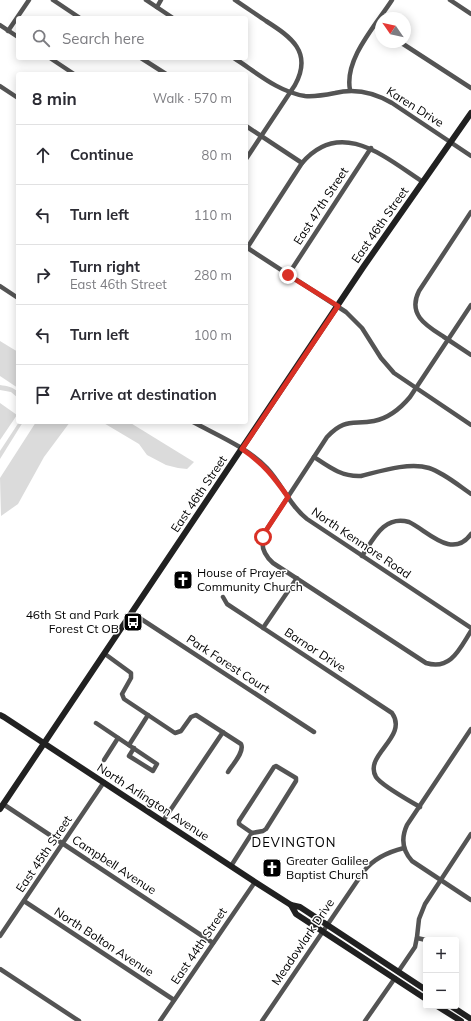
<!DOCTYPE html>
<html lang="en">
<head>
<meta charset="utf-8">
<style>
  body { margin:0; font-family:Mulish,sans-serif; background:#f2f2f3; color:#2b2b33 }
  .controls { position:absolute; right:12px; bottom:12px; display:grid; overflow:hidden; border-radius:4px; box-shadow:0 2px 10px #0003 }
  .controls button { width:36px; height:36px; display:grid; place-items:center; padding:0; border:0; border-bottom:1px solid #e1e1e2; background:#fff; color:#2b2b33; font:20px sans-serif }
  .compass { position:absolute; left:375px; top:12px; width:36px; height:36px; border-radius:50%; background:#fff; box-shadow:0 2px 10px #0003; rotate:304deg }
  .stop { position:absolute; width:12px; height:12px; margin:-9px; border:3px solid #d93025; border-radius:50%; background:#fff }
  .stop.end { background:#d93025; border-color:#fff; box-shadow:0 1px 4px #0008 }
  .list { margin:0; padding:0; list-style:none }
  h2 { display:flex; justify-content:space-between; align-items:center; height:52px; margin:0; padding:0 16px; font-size:17px }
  h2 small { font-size:13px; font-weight:400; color:#7c7c81 }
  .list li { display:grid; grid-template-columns:26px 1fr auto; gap:12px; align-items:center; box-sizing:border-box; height:60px; padding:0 16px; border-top:1px solid #e1e1e2 }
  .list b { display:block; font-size:15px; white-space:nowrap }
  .list p { margin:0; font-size:13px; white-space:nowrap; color:#7c7c81 }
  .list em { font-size:13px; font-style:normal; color:#7c7c81 }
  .icon { flex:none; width:22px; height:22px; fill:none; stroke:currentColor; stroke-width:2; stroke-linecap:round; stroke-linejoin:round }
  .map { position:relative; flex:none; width:471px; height:1021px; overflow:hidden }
  .search { position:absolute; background:#fff; box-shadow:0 2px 10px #0003; left:16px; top:16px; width:232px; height:44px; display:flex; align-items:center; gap:10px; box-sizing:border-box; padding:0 14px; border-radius:4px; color:#7c7c81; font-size:15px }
  .panel { position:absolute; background:#fff; box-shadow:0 2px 10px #0003; left:16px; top:72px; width:232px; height:352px; border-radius:4px }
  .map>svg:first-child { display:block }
  .green { fill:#dbdbdb }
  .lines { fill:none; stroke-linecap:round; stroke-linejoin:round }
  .street { stroke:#545454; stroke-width:4.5 }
  .secondary { stroke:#212121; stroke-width:6 }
  .route { stroke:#d93025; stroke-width:5 }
  .labels { text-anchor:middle; stroke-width:3; stroke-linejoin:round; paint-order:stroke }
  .street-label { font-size:12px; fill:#000; stroke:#fff }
  .poi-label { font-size:12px; fill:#000; stroke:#fff; text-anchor:start }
  .neighbourhood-label { font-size:13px; letter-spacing:1px; fill:#000; stroke:#fff }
</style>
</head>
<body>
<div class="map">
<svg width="471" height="1021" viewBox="0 0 471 1021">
  <rect width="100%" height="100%" fill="#fff"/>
  <g class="green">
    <path d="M0 341 18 352V388L0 376Z"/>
    <path d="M0 385C7 386 13 387 18 392V398L11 392 0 390Z"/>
    <path d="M0 403 17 415 0 440Z"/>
    <path d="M19 422H23L0 459V451Z"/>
    <path d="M36 422H70L44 457 18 504 1 516 0 478Z"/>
    <path d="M102 422H129L194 462 187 469 178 468 166 465 147 455 139 444Z"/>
  </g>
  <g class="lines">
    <g class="street">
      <path d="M53 0 80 18"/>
      <path d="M146 0 173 18"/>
      <path d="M235 0C245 7 256 14 266 21 291 37 313 52 295 85L246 159"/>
      <path d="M450 0 471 14"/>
      <path d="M157 7 161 0"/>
      <path d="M0 25 18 37"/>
      <path d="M8 31 29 0"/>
      <path d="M400 42 471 88"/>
      <path d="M50 58 74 74"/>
      <path d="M141 58 166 74"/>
      <path d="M234 58C256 72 278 92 305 96 315 97 325 95 335 93 355 88 375 93 392 103L471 156"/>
      <path d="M0 86 18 98"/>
      <path d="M350 90C344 59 376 25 392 0"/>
      <path d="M246 126 302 163"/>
      <path d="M471 212 419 291C407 315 427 326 444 337 453 343 462 349 471 355"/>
      <path d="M246 247 346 312 362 328 381 358 394 373 471 425"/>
      <path d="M247 248 302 163C341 117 386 158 423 182"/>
      <path d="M288 275 371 148"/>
      <path d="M0 286 18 298"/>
      <path d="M471 305 410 397C400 409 389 418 374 421 352 425 345 418 327 437L265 532C260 543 263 554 273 563L426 663C451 671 460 648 471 631"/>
      <path d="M193 422C217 435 248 448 267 468 282 484 290 506 307 519L471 628"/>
      <path d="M314 457C329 467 342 477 361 476 381 471 409 462 429 468 444 473 458 485 471 494"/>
      <path d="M362 556C374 538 384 515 409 522 428 531 452 560 471 534"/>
      <path d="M223 597 227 604 392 713C409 737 363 755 376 777 382 786 410 801 420 807"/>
      <path d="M132 613 314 732"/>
      <path d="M263 628 297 578"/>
      <path d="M105 654 131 673V678L122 694 124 699 175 733 181 731 191 717 196 715 241 744C245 752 232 765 228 772"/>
      <path d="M96 723 157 764 153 771 129 756 134 748"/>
      <path d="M471 729 407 825C401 838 402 850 412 861L471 900"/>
      <path d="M129 745 148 715"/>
      <path d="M104 760 118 738"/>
      <path d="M276 766 296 778V781L266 829 263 831 252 833 239 824V821L274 767Z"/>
      <path d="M3 804 213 943"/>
      <path d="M163 821 223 732"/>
      <path d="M231 866 252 833"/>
      <path d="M24 901 174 1000"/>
      <path d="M0 936 104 782"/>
      <path d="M417 938 426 940"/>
      <path d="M0 969 79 1021"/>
      <path d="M398 972 415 947 417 937 419 919 425 904 471 834"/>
      <path d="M160 1021 255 882"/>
      <path d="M262 1021 364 871C374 858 388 852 404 848"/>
      <path d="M365 1021 395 978"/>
    </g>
    <g class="secondary">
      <path d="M0 715 4 717 255 882 291 905 300 907 426 990"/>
      <path d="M0 809 364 266 471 113"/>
      <path d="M291 905 296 914 426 999"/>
      <path d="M437 1006 461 1021"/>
      <path d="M451 1006 471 1019"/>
    </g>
  </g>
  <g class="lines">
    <path class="route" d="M263 537 265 532 288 497C273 476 264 464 242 449L338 306 288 275"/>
  </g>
  <defs>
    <symbol id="church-square" viewBox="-11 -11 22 22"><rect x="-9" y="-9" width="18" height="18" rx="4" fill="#000" stroke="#fff"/><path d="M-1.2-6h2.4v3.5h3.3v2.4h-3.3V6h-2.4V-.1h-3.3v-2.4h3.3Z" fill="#fff"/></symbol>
    <symbol id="bus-square" viewBox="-11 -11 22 22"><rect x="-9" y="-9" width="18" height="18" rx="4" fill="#000" stroke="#fff"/><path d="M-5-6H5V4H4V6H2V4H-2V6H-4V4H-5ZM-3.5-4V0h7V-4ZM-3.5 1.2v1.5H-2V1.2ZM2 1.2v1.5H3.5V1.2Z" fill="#fff"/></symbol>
  </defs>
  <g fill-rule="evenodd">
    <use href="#church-square" x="172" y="569" width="22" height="22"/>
    <use href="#bus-square" x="122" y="611" width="22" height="22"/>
    <use href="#church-square" x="261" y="857" width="22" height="22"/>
  </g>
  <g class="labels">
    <g class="street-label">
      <text transform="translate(415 107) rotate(32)" y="4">Karen Drive</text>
      <text transform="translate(321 206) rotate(-57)" y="4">East 47th Street</text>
      <text transform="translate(380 225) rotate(-55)" y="4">East 46th Street</text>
      <text transform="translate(199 494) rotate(-56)" y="4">East 46th Street</text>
      <text transform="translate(361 543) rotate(34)" y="4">North Kenmore Road</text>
      <text transform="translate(315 650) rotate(33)" y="4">Barnor Drive</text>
      <text transform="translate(228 664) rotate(33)" y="4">Park Forest Court</text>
      <text transform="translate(153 802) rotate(33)" y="4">North Arlington Avenue</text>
      <text transform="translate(44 854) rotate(-56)" y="4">East 45th Street</text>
      <text transform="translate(114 865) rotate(33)" y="4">Campbell Avenue</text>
      <text transform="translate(104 942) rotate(33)" y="4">North Bolton Avenue</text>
      <text transform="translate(303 942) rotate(-56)" y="4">Meadowlark Drive</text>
      <text transform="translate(199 946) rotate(-56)" y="4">East 44th Street</text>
    </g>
    <g class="poi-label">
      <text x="197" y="577">House of Prayer<tspan x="197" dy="14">Community Church</tspan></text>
      <text x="119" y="619" text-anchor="end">46th St and Park<tspan x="119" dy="14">Forest Ct OB</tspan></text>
      <text x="286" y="865">Greater Galilee<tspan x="286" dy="14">Baptist Church</tspan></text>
    </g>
    <g class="neighbourhood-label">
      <text x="294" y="847">DEVINGTON</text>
    </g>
  </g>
</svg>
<div class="controls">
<button>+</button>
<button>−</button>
</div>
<svg class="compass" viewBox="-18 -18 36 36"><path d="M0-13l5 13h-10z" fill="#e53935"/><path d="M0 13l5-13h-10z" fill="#7c7c81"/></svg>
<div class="stop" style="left:263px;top:537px"></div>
<div class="stop end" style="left:288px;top:275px"></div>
<div class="search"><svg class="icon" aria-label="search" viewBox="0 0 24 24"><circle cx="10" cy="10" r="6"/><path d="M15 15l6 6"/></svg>Search here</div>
<section class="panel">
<h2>8 min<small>Walk · 570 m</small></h2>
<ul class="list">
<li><svg class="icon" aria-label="ahead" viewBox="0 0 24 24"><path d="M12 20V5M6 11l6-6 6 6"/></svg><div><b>Continue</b></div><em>80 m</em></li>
<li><svg class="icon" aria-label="left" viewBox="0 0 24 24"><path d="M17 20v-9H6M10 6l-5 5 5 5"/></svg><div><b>Turn left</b></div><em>110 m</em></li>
<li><svg class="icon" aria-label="right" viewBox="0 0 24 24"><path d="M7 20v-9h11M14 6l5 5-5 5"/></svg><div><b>Turn right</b><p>East 46th Street</p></div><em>280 m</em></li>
<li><svg class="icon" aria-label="left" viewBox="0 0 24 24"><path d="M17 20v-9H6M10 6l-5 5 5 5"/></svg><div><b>Turn left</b></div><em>100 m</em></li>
<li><svg class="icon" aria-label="arrive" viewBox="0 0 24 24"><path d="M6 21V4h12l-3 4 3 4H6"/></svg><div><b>Arrive at destination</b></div></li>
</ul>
</section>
</div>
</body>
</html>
